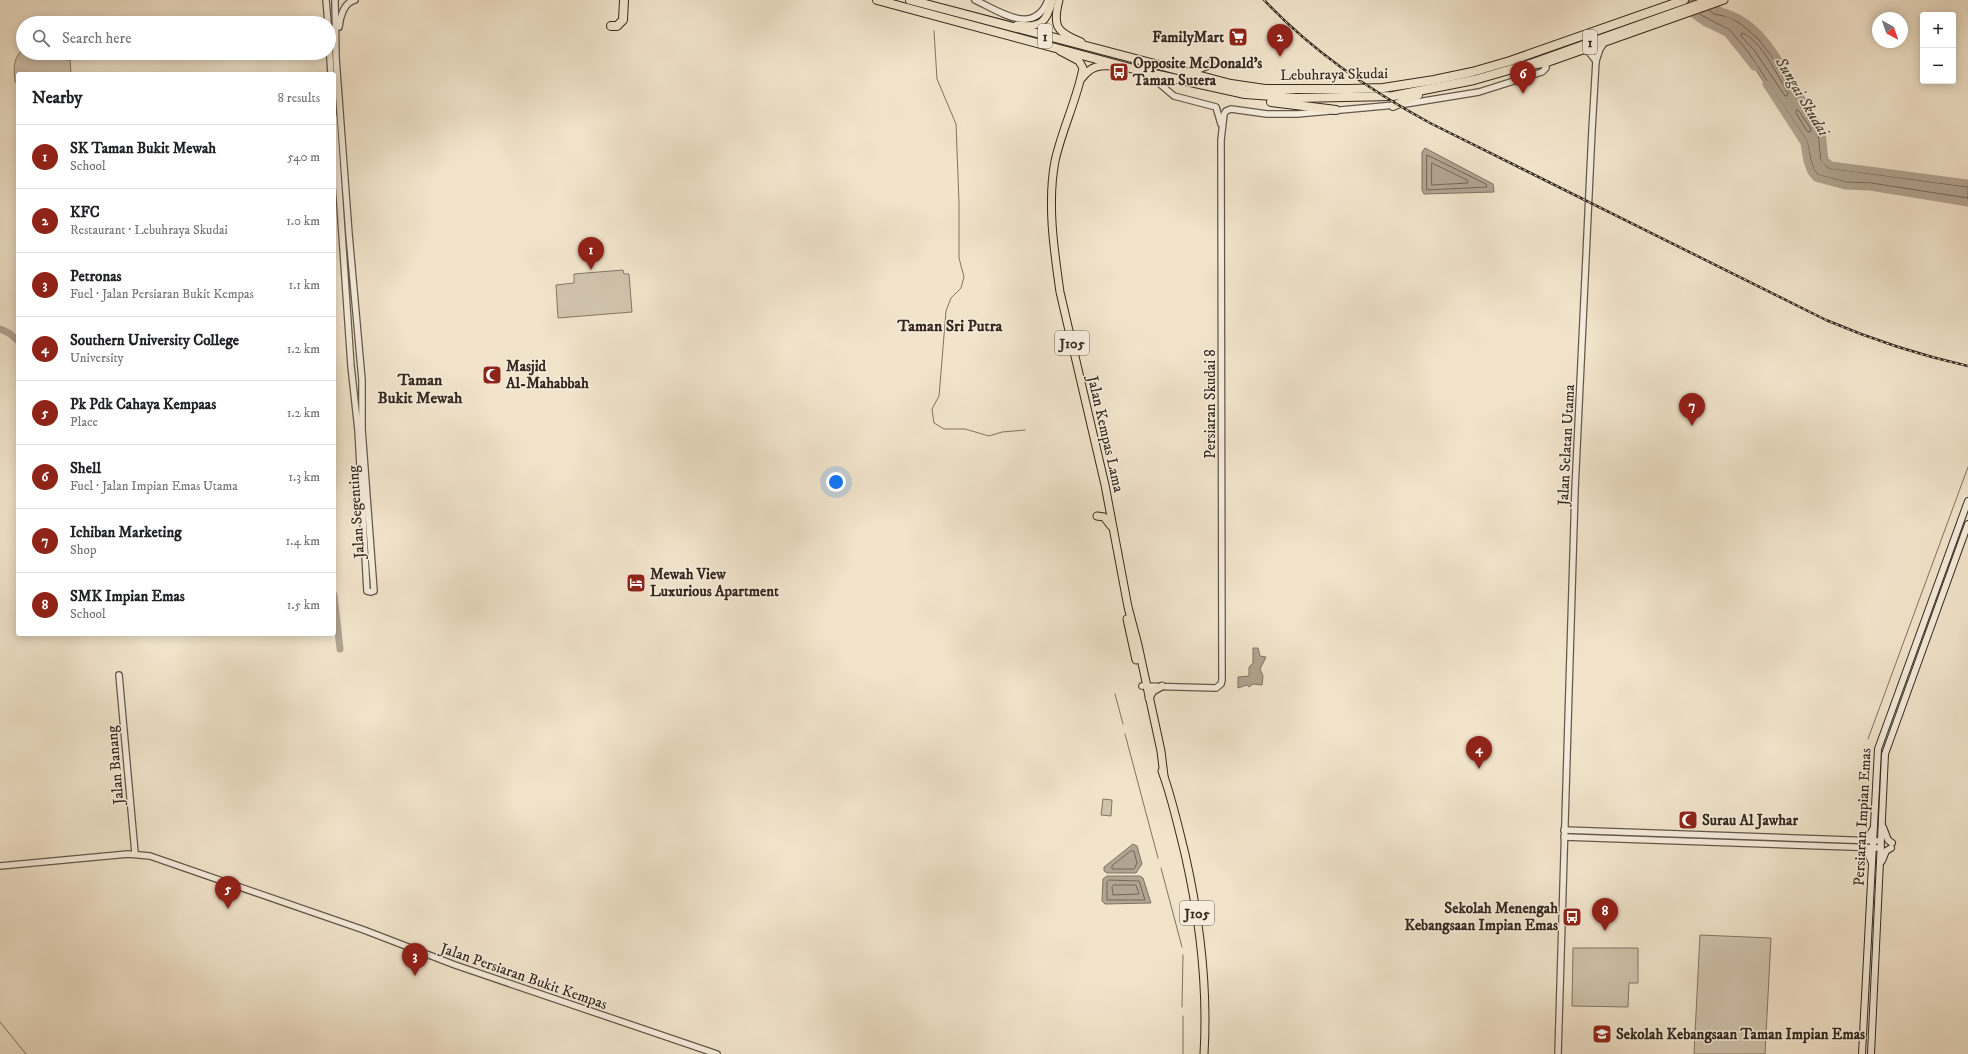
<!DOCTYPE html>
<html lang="en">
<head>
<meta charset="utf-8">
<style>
  body { margin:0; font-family:"IM FELL DW Pica",serif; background:#f6f6f6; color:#202124 }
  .controls { position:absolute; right:12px; top:12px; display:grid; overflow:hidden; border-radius:4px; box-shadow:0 2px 10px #0003 }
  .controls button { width:36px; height:36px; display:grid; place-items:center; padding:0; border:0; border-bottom:1px solid #e0e0e0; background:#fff; color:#202124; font:20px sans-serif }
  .compass { position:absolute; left:1872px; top:12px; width:36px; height:36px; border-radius:50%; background:#fff; box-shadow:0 2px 10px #0003; rotate:140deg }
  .you { position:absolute; left:836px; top:482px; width:14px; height:14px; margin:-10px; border:3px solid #fff; border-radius:50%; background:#1a73e8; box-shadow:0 0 0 6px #1a73e833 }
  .badge { display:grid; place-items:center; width:26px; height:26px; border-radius:50%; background:#8f2418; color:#fff; font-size:13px; font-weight:700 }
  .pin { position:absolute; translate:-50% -33px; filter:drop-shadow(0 1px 2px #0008) }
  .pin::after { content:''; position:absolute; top:21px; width:14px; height:12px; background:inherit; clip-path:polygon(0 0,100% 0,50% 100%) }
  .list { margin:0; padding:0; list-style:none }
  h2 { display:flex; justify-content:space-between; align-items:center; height:52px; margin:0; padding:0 16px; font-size:17px }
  h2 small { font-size:13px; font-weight:400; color:#757577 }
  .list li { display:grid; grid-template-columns:26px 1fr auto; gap:12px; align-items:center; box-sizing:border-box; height:64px; padding:0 16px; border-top:1px solid #e0e0e0 }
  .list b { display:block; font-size:15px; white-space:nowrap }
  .list p { margin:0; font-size:13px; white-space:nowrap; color:#757577 }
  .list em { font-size:13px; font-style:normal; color:#757577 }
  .icon { flex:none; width:22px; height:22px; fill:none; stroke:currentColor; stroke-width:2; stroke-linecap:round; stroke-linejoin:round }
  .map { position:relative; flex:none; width:1968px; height:1054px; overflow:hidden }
  .search { position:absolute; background:#fff; box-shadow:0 2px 10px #0003; left:16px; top:16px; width:320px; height:44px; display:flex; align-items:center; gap:10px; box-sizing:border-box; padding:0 14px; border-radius:22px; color:#757577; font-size:15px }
  .panel { position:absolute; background:#fff; box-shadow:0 2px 10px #0003; left:16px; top:72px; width:320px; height:564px; border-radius:4px }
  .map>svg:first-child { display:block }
  .green { fill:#d1c4ae; stroke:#837666 }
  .water { fill:#b1a491; stroke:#7f7363 }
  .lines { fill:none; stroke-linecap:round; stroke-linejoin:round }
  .shore { stroke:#736658; stroke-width:1 }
  .stream { stroke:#7f7363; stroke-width:1 }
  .river { stroke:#b1a491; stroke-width:7 }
  .tertiary-casing { stroke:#64584a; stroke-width:8 }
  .secondary-casing { stroke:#35291f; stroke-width:8 }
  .primary-casing { stroke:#35291f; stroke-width:9 }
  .trunk-casing { stroke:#35291f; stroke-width:10 }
  .tertiary { stroke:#f6eddd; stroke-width:5.5 }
  .secondary { stroke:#f6eddd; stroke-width:6 }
  .primary { stroke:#f1e4cb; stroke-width:7 }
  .trunk { stroke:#f1e4cb; stroke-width:8 }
  .rail-casing { stroke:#35291f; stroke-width:2.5 }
  .rail { stroke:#f6eddd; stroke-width:1; stroke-dasharray:3; stroke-linecap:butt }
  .labels { text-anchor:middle; stroke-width:3; stroke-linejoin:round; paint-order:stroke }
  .shield { fill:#f6eddd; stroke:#6f6458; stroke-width:1 }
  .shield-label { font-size:14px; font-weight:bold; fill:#35291f }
  .poi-label { font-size:15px; font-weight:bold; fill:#35291f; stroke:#f6eddd; text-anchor:start }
  .street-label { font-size:15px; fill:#35291f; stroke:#f6eddd }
  .water-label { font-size:16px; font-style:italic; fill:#5a4e41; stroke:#f6eddd }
  .neighbourhood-label { font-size:16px; font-weight:bold; fill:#35291f; stroke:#f6eddd }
</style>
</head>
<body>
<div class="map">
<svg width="1968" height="1054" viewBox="0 0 1968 1054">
  <rect width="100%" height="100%" fill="#f1e4cb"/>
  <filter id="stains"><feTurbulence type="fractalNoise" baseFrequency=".005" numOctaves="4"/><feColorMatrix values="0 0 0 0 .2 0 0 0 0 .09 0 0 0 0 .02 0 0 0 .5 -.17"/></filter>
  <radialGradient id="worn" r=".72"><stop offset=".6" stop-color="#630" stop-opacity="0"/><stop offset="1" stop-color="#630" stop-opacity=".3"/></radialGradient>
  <g class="green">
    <path d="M23 50V53H34L35 57 70 60 71 74H18V82H15C14 69 12 59 23 50Z"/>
    <path d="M623 270 624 274H629L632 312 558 318 556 285 574 283V274Z"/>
    <path d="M1103 799 1112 800 1111 816 1101 815Z"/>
    <path d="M1700 935 1771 938 1765 1054H1694Z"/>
    <path d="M1573 948H1638V983H1629L1628 1007 1572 1006Z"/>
  </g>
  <g class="water">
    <path d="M1674 0H1703L1715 10 1730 13 1743 20 1762 37 1780 61 1822 131 1825 159 1831 165 1968 183V203L1871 187 1846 186 1816 178 1811 172 1807 161 1804 143 1746 55 1727 33 1704 22Z"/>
    <path d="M1425 148 1493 184 1494 192 1424 194 1422 190V152Z"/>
    <path d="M1253 648H1258L1260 656 1266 657 1260 669 1263 676 1262 685 1253 684 1249 687 1247 685 1238 688V677L1249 676V667L1253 663Z"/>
    <path d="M1133 844 1137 846 1142 864 1136 873H1107L1104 871V867Z"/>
    <path d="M1107 876H1140L1143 878 1151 903 1105 904 1102 901 1103 879Z"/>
  </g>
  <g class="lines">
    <g class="shore">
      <path d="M1709 10 1714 14 1729 17 1741 24 1759 40 1777 63 1818 132 1821 160 1828 168 1968 187"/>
      <path d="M1699 14 1730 30 1749 53 1807 141 1811 160 1814 170 1819 175 1846 182 1871 183 1968 198"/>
      <path d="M1742 33C1761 39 1778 77 1788 93L1787 96H1785L1754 50 1741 36Z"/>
      <path d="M1797 110 1799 111 1811 129 1810 132 1807 131 1796 113Z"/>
      <path d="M1427 155 1486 184 1487 187 1427 190Z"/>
      <path d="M1432 163 1467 180 1468 183 1432 185Z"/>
      <path d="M1131 851H1134L1137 863 1134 869H1112V866Z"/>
      <path d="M1109 880 1139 881 1145 900H1107V882Z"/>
      <path d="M1114 885H1136L1139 894 1113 895 1112 887Z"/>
    </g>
    <g class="stream">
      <path d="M934 31 937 79 956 124 959 203V258L964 277 961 288 951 298 946 311 939 396 932 409 934 423 944 429H965L989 436 1002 432 1025 430"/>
      <path d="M1115 694 1123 724"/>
      <path d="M1125 734 1158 858"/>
      <path d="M1868 739 1968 467"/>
      <path d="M1161 868 1182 947"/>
      <path d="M1182 1007 1183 955"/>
      <path d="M1183 1016V1054"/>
      <path d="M0 1022 26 1054"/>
    </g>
    <g class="river">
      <path d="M1706 3C1718 12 1730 12 1742 20 1762 32 1776 54 1787 74"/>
      <path d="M1687 10 1704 22 1727 33 1754 67"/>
      <path d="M1792 83 1822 131 1825 160 1831 165 1968 183"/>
      <path d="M1766 84 1804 143 1807 161 1811 172 1816 178 1846 186 1870 187 1968 203"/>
      <path d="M0 329 9 333 18 341"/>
      <path d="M334 595 340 649"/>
    </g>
    <defs>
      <g id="tertiary">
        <path d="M326 0 328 23"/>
        <path d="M975 0C999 11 1034 37 1048 0"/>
        <path d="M339 27C340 17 344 2 355 0"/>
        <path d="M329 43 331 74"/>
        <path d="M1582 50 1589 52 1596 61"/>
        <path d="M1148 74 1174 96 1216 107 1221 124"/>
        <path d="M1405 104 1479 92 1542 72 1546 68V63"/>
        <path d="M334 117 351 366 358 430 367 591 371 592 374 591 362 429V380L349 234 336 58 335 0"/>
        <path d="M119 675 135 853"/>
        <path d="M1142 686 1216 688 1221 684 1222 680 1221 140 1224 114 1226 111 1231 109 1267 114H1297L1395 105"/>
        <path d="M1564 830 1878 841"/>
        <path d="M1564 837 1881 848"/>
        <path d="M0 866 128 854 150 856 364 930 455 965 717 1054"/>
        <path d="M1558 1054 1575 490 1592 130 1596 61 1600 49 1605 42"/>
      </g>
      <g id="secondary">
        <path d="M1883 827 1888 840 1892 843"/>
        <path d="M1862 841 1868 838 1873 829"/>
        <path d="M1860 847 1867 850 1871 861"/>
        <path d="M1882 861 1886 851 1891 848"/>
        <path d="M1862 1054 1878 749 1968 501"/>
        <path d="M1871 1054 1885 754 1968 524"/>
      </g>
      <g id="primary">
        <path d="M1059 0C1052 27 1057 32 1081 42"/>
        <path d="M1017 25C1040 28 1047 23 1052 0"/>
        <path d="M1060 51 1079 61 1083 68C1077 100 1062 129 1055 161 1047 203 1054 250 1060 292L1105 485 1128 607 1138 645 1161 751 1164 776"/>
        <path d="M1534 65 1546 63 1724 0"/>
        <path d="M1082 78C1091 66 1099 65 1113 66"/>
        <path d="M1097 516 1104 517 1111 526"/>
        <path d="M1127 619 1136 660"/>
        <path d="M1149 698 1153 691 1162 686"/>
        <path d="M1162 771C1172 798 1178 826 1185 854 1200 920 1208 986 1204 1054"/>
      </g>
      <g id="trunk">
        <path d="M877 0 1145 72 1245 94 1297 98 1393 96 1474 80 1533 63 1710 0"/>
        <path d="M910 0 1231 84 1265 89H1350L1383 88 1434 80 1472 72 1510 61 1684 0"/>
        <path d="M611 26H617L623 20 624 0"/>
        <path d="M1187 73 1210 64"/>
        <path d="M1271 102 1336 110"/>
        <path d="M1393 106 1418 95"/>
      </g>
    </defs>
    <use href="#tertiary" class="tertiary-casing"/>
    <use href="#secondary" class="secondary-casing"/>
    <use href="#primary" class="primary-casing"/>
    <use href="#trunk" class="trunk-casing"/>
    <use href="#tertiary" class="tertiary"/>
    <use href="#secondary" class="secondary"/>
    <use href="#primary" class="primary"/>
    <use href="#trunk" class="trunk"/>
    <defs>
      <path id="rail" d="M1264 0C1312 51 1369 90 1430 123L1826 320C1873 340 1919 355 1968 366"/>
    </defs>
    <use href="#rail" class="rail-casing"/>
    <use href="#rail" class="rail"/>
  </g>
  <defs>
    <symbol id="supermarket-square" viewBox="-11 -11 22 22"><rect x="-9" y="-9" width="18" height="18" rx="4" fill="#8f2418" stroke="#f6eddd"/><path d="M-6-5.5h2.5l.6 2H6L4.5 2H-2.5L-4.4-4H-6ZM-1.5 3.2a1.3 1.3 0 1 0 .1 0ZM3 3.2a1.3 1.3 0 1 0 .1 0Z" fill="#fff"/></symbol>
    <symbol id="bus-square" viewBox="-11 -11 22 22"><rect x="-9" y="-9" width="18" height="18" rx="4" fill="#8f2418" stroke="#f6eddd"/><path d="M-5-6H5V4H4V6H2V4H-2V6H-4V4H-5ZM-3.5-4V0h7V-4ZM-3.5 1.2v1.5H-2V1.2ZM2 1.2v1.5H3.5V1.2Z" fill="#fff"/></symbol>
    <symbol id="mosque-square" viewBox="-11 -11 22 22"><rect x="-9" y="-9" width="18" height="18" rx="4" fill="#8f2418" stroke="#f6eddd"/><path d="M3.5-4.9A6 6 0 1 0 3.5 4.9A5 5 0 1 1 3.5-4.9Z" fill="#fff"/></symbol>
    <symbol id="hotel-square" viewBox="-11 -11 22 22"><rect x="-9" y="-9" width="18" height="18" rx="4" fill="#8f2418" stroke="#f6eddd"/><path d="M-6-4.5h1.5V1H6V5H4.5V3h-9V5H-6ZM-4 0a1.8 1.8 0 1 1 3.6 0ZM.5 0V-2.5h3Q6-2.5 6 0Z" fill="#fff"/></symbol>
    <symbol id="school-square" viewBox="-11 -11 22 22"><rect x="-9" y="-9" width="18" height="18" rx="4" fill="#8f2418" stroke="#f6eddd"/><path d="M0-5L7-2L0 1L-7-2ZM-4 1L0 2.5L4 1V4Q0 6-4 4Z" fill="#fff"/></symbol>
  </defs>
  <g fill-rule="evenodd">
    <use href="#supermarket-square" x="1227" y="26" width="22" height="22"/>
    <use href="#bus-square" x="1108" y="61" width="22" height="22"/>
    <use href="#mosque-square" x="481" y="364" width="22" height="22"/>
    <use href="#hotel-square" x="625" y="572" width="22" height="22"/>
    <use href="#mosque-square" x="1677" y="809" width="22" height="22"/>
    <use href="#bus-square" x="1561" y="906" width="22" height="22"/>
    <use href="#school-square" x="1591" y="1023" width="22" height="22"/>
  </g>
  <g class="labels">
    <g class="shield">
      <rect x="1038" y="24" width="14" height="24" rx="3"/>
      <rect x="1583" y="30" width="14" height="24" rx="3"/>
      <rect x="1055" y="331" width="34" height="24" rx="3"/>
      <rect x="1180" y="901" width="34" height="24" rx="3"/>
    </g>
    <g class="shield-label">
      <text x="1045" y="41">1</text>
      <text x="1590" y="47">1</text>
      <text x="1072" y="348">J105</text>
      <text x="1197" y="918">J105</text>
    </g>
    <g class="poi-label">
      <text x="1224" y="42" text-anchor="end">FamilyMart</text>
      <text x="1133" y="68">Opposite McDonald's<tspan x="1133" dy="17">Taman Sutera</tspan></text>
      <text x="506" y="371">Masjid<tspan x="506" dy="17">Al-Mahabbah</tspan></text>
      <text x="650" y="579">Mewah View<tspan x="650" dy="17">Luxurious Apartment</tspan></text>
      <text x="1702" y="825">Surau Al Jawhar</text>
      <text x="1558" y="913" text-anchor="end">Sekolah Menengah<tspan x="1558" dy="17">Kebangsaan Impian Emas</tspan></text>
      <text x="1616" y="1039">Sekolah Kebangsaan Taman Impian Emas</text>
    </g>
    <g class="street-label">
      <text transform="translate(1334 74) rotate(-1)" y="5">Lebuhraya Skudai</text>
      <text transform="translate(1210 404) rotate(-90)" y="5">Persiaran Skudai 8</text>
      <text transform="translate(1106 434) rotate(77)" y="5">Jalan Kempas Lama</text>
      <text transform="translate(1566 445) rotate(-87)" y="5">Jalan Selatan Utama</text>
      <text transform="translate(356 512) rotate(-94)" y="5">Jalan Segenting</text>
      <text transform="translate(115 765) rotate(-95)" y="5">Jalan Banang</text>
      <text transform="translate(1862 817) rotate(-87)" y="5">Persiaran Impian Emas</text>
      <text transform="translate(524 976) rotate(19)" y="5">Jalan Persiaran Bukit Kempas</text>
    </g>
    <g class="water-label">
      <text transform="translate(1803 96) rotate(59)" y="6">Sungai Skudai</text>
    </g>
    <g class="neighbourhood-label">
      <text x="950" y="331">Taman Sri Putra</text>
      <text x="420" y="385">Taman<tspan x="420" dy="18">Bukit Mewah</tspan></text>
    </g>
  </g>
  <rect width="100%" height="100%" filter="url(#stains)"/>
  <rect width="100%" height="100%" fill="url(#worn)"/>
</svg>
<div class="controls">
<button>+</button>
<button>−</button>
</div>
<svg class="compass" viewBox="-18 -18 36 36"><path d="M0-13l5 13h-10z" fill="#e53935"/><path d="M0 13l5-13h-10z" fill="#757577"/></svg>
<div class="you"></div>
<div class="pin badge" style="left:591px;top:270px">1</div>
<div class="pin badge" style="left:1280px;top:57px">2</div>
<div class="pin badge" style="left:415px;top:976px">3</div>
<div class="pin badge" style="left:1479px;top:769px">4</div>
<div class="pin badge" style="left:228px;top:909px">5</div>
<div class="pin badge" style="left:1523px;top:94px">6</div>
<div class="pin badge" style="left:1692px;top:426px">7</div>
<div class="pin badge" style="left:1605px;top:931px">8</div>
<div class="search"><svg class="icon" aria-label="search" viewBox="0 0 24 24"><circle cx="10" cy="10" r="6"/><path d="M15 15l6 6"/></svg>Search here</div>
<section class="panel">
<h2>Nearby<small>8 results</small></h2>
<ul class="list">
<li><span class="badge">1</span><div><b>SK Taman Bukit Mewah</b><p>School</p></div><em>540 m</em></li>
<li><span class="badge">2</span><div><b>KFC</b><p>Restaurant · Lebuhraya Skudai</p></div><em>1.0 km</em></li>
<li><span class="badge">3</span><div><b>Petronas</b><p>Fuel · Jalan Persiaran Bukit Kempas</p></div><em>1.1 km</em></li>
<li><span class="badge">4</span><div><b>Southern University College</b><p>University</p></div><em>1.2 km</em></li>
<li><span class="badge">5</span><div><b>Pk Pdk Cahaya Kempaas</b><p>Place</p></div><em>1.2 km</em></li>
<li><span class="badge">6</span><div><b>Shell</b><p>Fuel · Jalan Impian Emas Utama</p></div><em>1.3 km</em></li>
<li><span class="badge">7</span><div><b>Ichiban Marketing</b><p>Shop</p></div><em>1.4 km</em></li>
<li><span class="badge">8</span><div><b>SMK Impian Emas</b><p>School</p></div><em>1.5 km</em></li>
</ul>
</section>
</div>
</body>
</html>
